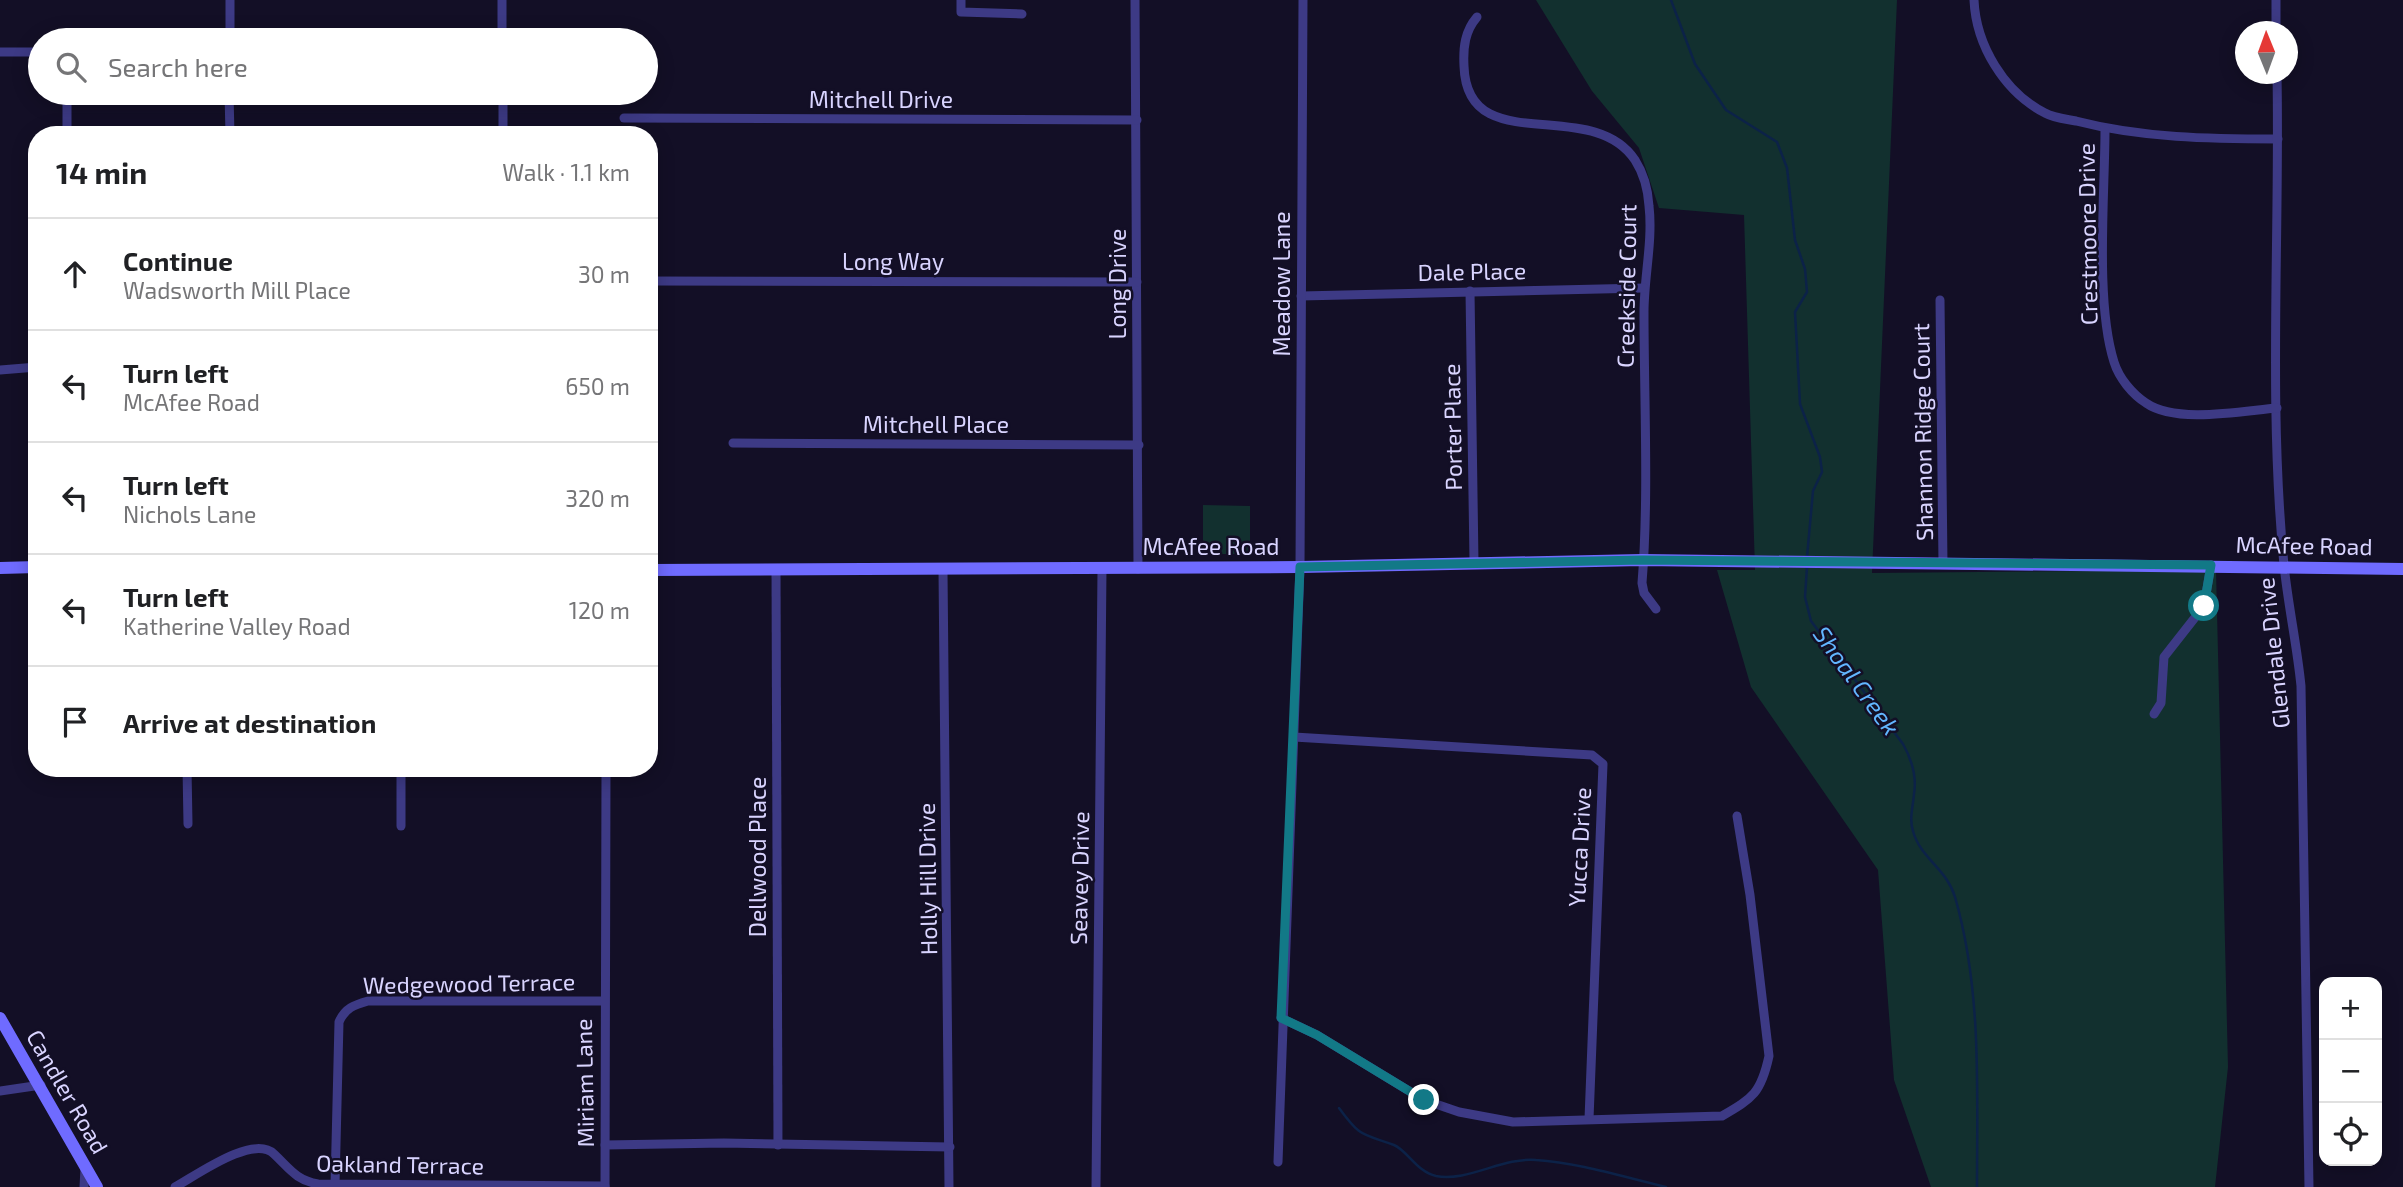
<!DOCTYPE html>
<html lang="en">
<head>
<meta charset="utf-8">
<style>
  body { margin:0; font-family:"Exo 2",sans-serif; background:#f6f6f6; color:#202124 }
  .controls { position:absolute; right:21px; bottom:21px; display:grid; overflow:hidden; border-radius:14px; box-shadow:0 4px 18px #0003 }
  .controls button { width:63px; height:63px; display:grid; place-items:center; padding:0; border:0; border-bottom:2px solid #e0e0e0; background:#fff; color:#202124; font:35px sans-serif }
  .compass { position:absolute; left:2235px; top:21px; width:63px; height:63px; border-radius:50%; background:#fff; box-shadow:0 4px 18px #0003; rotate:359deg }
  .stop { position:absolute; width:21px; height:21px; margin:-16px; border:5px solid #127987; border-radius:50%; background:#fff }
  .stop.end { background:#127987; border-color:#fff; box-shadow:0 2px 7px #0008 }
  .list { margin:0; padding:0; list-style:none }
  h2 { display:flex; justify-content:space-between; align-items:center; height:91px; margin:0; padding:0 28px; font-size:30px }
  h2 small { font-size:23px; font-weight:400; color:#757577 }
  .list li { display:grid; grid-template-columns:46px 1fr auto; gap:21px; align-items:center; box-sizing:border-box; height:112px; padding:0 28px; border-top:2px solid #e0e0e0 }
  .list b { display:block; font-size:26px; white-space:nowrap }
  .list p { margin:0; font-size:23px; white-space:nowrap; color:#757577 }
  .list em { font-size:23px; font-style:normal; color:#757577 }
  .icon { flex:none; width:38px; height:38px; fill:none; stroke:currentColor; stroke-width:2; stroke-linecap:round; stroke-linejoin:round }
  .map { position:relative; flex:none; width:2403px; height:1187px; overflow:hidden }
  .search { position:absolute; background:#fff; box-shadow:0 4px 18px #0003; left:28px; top:28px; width:630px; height:77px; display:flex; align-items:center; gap:18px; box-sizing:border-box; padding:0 24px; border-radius:38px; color:#757577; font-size:26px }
  .panel { position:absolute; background:#fff; box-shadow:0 4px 18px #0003; left:28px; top:126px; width:630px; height:651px; border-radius:28px }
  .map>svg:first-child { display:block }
  .green { fill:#12302f }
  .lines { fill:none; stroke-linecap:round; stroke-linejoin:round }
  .stream { stroke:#0c2248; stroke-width:2.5 }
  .street { stroke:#3d3a85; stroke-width:9 }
  .secondary { stroke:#6f6bff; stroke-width:12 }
  .route { stroke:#127987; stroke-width:9 }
  .labels { text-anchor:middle; stroke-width:5; stroke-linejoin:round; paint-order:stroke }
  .street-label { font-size:23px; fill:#d9d4ff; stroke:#130f26 }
  .water-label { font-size:24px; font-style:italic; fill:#62b6ff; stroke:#130f26 }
</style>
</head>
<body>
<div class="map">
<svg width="2403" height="1187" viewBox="0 0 2403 1187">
  <rect width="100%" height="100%" fill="#130f26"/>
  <g class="green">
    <path d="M1536 0H1897L1872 573 2216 570 2228 1067 2215 1187H1931L1894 1080 1878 870 1751 687 1717 570H1755L1744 215 1659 208 1639 148 1592 91Z"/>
    <path d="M1203 505 1250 506V554H1203Z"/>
  </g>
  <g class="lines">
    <g class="stream">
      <path d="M1671 0 1695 64 1726 110 1777 142 1787 168 1795 240 1805 269 1807 292 1795 312 1800 404 1820 457 1822 472 1813 491 1807 557"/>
      <path d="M1807 567 1805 597 1811 621 1903 744C1912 760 1917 776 1914 794 1913 807 1909 819 1913 831 1920 858 1947 869 1955 897 1982 990 1977 1091 1977 1187"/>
      <path d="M1339 1108C1361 1138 1361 1133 1394 1145 1408 1151 1417 1172 1436 1176 1468 1182 1503 1157 1536 1160 1580 1163 1623 1177 1666 1187"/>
    </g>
    <g class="street">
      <path d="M502 0V40"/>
      <path d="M961 0V12L1022 14"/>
      <path d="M1135 0 1138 569"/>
      <path d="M1974 0C1976 45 2004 92 2045 113 2054 118 2066 119 2076 121 2142 138 2210 139 2278 139"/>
      <path d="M2276 0V32"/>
      <path d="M1477 17C1465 31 1463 47 1464 66 1467 161 1591 94 1635 160 1644 174 1648 190 1649 206 1653 241 1644 277 1644 312 1644 400 1649 497 1642 583L1644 593 1656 609"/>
      <path d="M230 40V0"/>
      <path d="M0 52H40"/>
      <path d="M2277 74C2280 237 2268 402 2284 565 2288 605 2297 645 2301 686L2309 1187"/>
      <path d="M67 93V135"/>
      <path d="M229 93 230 135"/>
      <path d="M503 93V135"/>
      <path d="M624 118 1137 120"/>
      <path d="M2105 129C2105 194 2095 302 2114 362 2119 378 2132 394 2146 403 2176 424 2242 411 2277 408"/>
      <path d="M649 281 1137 282"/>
      <path d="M1470 291 1474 562"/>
      <path d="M1301 296 1644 288"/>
      <path d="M1940 300 1943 564"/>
      <path d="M0 370 37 367"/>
      <path d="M733 443 1139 445"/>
      <path d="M776 569 778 1145"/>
      <path d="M943 571 949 1187"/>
      <path d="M2154 714 2161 703 2164 657 2204 606 2211 565"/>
      <path d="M1294 737 1592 755 1603 764 1589 1119"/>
      <path d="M187 768 188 824"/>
      <path d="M401 768V826"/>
      <path d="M1281 1018 1317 1035 1424 1100 1459 1112 1513 1122 1722 1116C1753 1098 1761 1093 1769 1056L1750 895 1737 816"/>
      <path d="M0 1091 41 1085"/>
      <path d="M605 1145 724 1143 950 1147"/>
      <path d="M1278 1162 1300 567 1303 0"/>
      <path d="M335 1185 339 1022C345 1008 354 1005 368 1001H603"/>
      <path d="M84 1187 85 1168"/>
      <path d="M175 1187C197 1175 253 1134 274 1154 290 1169 296 1180 318 1184L605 1186"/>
      <path d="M605 1187 606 768"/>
      <path d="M1096 1187 1102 569"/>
    </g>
    <g class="secondary">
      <path d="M0 568 37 567"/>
      <path d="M649 570 1300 567 1642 560 2403 569"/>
      <path d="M0 1018 97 1187"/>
    </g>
  </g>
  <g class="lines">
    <path class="route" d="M1424 1100 1317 1035 1281 1018 1300 567 1642 560 2211 565 2204 606"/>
  </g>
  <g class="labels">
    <g class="street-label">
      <text x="881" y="108">Mitchell Drive</text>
      <text transform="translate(2088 234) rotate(-91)" y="8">Crestmoore Drive</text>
      <text x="893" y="270">Long Way</text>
      <text transform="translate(1472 272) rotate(-1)" y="8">Dale Place</text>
      <text transform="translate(1118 284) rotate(-90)" y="8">Long Drive</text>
      <text transform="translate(1282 284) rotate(-90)" y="8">Meadow Lane</text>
      <text transform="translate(1627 286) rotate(-89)" y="8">Creekside Court</text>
      <text x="936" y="433">Mitchell Place</text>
      <text transform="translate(1453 427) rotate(-91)" y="8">Porter Place</text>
      <text transform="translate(1923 432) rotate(-91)" y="8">Shannon Ridge Court</text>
      <text transform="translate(2304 546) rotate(1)" y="8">McAfee Road</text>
      <text x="1211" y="555">McAfee Road</text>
      <text transform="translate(2274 653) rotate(-96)" y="8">Glendale Drive</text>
      <text transform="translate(1580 847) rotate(-87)" y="8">Yucca Drive</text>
      <text transform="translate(758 857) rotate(-90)" y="8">Dellwood Place</text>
      <text transform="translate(1080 878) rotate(-89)" y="8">Seavey Drive</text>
      <text transform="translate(928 879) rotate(-91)" y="8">Holly Hill Drive</text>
      <text transform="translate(469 984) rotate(-1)" y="8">Wedgewood Terrace</text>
      <text transform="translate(585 1083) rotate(-91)" y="8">Miriam Lane</text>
      <text transform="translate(67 1092) rotate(60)" y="8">Candler Road</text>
      <text transform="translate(400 1165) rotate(1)" y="8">Oakland Terrace</text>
    </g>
    <g class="water-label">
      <text transform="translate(1856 681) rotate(54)" y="8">Shoal Creek</text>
    </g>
  </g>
</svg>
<div class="controls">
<button>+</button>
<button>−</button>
<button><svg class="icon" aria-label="locate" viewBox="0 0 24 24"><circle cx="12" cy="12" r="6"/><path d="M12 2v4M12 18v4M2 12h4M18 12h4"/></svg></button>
</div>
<svg class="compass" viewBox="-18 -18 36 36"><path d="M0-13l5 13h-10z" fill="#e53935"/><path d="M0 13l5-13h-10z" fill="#757577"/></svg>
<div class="stop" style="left:2204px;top:606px"></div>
<div class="stop end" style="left:1424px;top:1100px"></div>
<div class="search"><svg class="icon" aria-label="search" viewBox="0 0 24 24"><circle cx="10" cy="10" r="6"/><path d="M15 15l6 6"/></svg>Search here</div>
<section class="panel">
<h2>14 min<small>Walk · 1.1 km</small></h2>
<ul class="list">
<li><svg class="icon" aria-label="ahead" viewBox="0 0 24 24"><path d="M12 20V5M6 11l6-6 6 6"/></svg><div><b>Continue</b><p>Wadsworth Mill Place</p></div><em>30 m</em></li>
<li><svg class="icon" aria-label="left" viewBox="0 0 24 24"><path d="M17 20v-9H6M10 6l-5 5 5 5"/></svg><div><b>Turn left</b><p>McAfee Road</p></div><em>650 m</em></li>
<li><svg class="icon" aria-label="left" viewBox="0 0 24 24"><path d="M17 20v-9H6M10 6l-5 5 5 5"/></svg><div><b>Turn left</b><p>Nichols Lane</p></div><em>320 m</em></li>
<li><svg class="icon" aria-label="left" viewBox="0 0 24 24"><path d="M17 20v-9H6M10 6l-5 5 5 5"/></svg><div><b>Turn left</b><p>Katherine Valley Road</p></div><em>120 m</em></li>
<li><svg class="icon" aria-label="arrive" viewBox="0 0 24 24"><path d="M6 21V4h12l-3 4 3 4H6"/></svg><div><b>Arrive at destination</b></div></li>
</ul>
</section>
</div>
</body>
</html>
